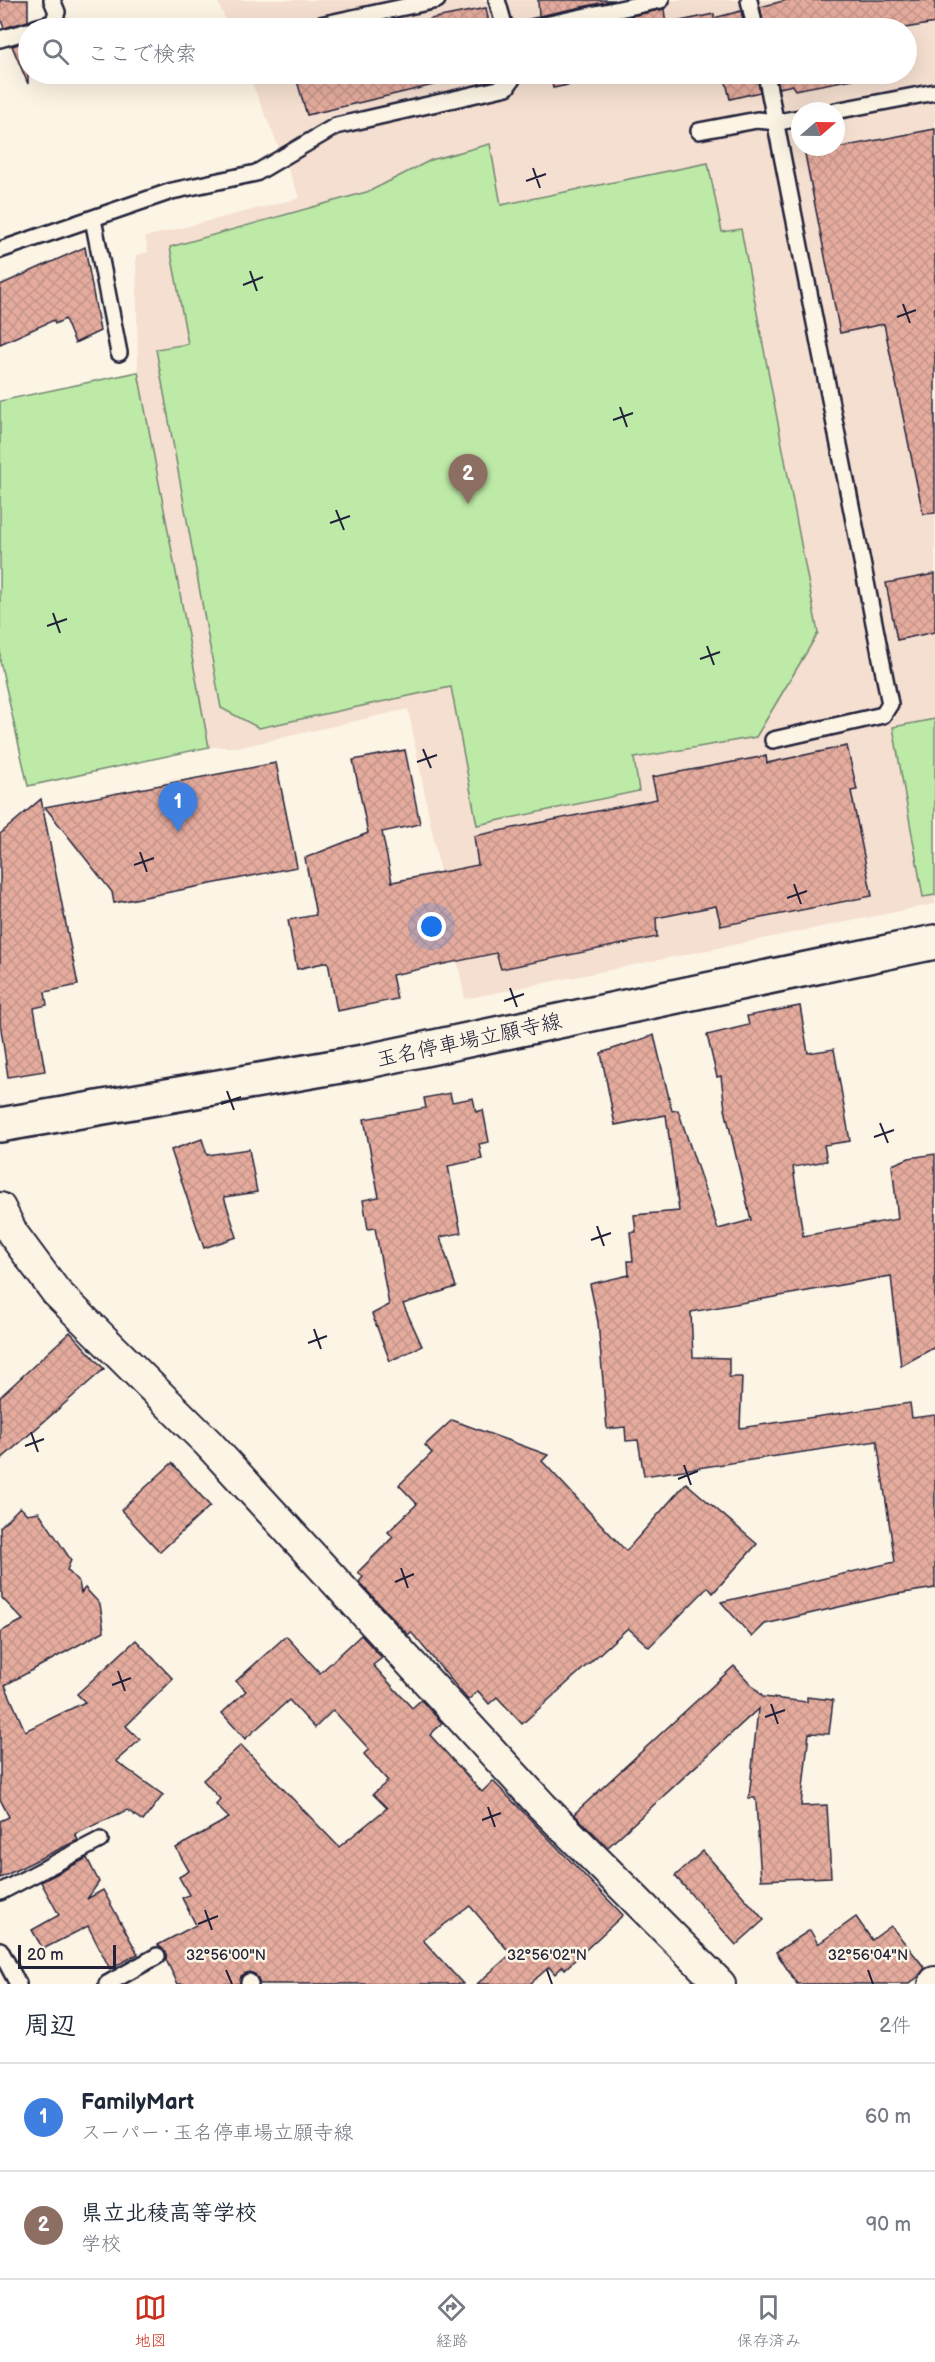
<!DOCTYPE html>
<html lang="ja">
<head>
<meta charset="utf-8">
<style>
  body { margin:0; font-family:"Balsamiq Sans","Klee One",sans-serif; background:#f2f2f3; color:#1f2937 }
  .compass { position:absolute; left:791px; top:102px; width:54px; height:54px; border-radius:50%; background:#fff; box-shadow:0 6px 24px #0002; rotate:70deg }
  .scale { position:absolute; left:18px; bottom:15px; width:98px; box-sizing:border-box; padding-left:6px; border:3px solid #22223b; border-top:0; font-size:16px; line-height:21px; white-space:nowrap; color:#22223b; -webkit-text-stroke:4px #fcf5e5; paint-order:stroke }
  .you { position:absolute; left:432px; top:927px; width:21px; height:21px; margin:-15px; border:4px solid #fff; border-radius:50%; background:#1a73e8; box-shadow:0 0 0 9px #1a73e833 }
  .badge { display:grid; place-items:center; width:39px; height:39px; border-radius:50%; background:#c8321e; color:#fff; font-size:20px; font-weight:700 }
  .pin { position:absolute; translate:-50% -50px; filter:drop-shadow(0 2px 3px #0008) }
  .pin::after { content:''; position:absolute; top:32px; width:21px; height:18px; background:inherit; clip-path:polygon(0 0,100% 0,50% 100%) }
  .list { margin:0; padding:0; list-style:none }
  h2 { display:flex; justify-content:space-between; align-items:center; height:78px; margin:0; padding:0 24px; font-size:26px }
  h2 small { font-size:20px; font-weight:400; color:#747a83 }
  .list li { display:grid; grid-template-columns:39px 1fr auto; gap:18px; align-items:center; box-sizing:border-box; height:108px; padding:0 24px; border-top:2px solid #e0e1e3 }
  .list b { display:block; font-size:22px; white-space:nowrap }
  .list p { margin:0; font-size:20px; white-space:nowrap; color:#747a83 }
  .list em { font-size:20px; font-style:normal; color:#747a83 }
  .icon { flex:none; width:33px; height:33px; fill:none; stroke:currentColor; stroke-width:2; stroke-linecap:round; stroke-linejoin:round }
  .map { position:relative; flex:none; width:935px; height:1984px; overflow:hidden }
  .search { position:absolute; background:#fff; box-shadow:0 6px 24px #0002; left:18px; right:18px; top:18px; height:66px; display:flex; align-items:center; gap:15px; box-sizing:border-box; padding:0 21px; border-radius:33px; color:#747a83; font-size:22px }
  .sheet { height:294px; background:#fff }
  nav { display:flex; justify-content:space-around; align-items:center; box-sizing:border-box; height:84px; border-top:2px solid #e0e1e3; background:#fff; font-size:16px; color:#747a83 }
  nav a { display:grid; justify-items:center; gap:3px }
  nav .on { color:#c8321e }
  .map>svg:first-child { display:block }
  .built { fill:#f5dfd0; fill-rule:evenodd }
  .garden { fill:#beeaa7; stroke:#708671; stroke-width:1.5 }
  .building { fill:url(#building-cross-hatch); stroke:#22223b; stroke-width:1.5 }
  .lines { fill:none; stroke-linecap:round; stroke-linejoin:round }
  .service-casing { stroke:#22223b; stroke-width:20 }
  .minor-casing { stroke:#22223b; stroke-width:34 }
  .secondary-casing { stroke:#22223b; stroke-width:38 }
  .service { stroke:#fcf5e5; stroke-width:15 }
  .minor { stroke:#fcf5e5; stroke-width:30 }
  .secondary { stroke:#fcf5e5; stroke-width:33 }
  .ticks { fill:none; stroke:#22223b; stroke-width:2 }
  .labels { text-anchor:middle; stroke-width:5; stroke-linejoin:round; paint-order:stroke }
  .street-label { font-size:21px; fill:#22223b; stroke:#fcf5e5 }
  .ticks-label { font-size:15px; text-anchor:middle; fill:#22223b; stroke:#fcf5e5; stroke-width:5; stroke-linejoin:round; paint-order:stroke }
</style>
</head>
<body>
<div class="map">
<svg width="935" height="1984" viewBox="0 0 935 1984">
  <defs>
    <pattern id="building-cross-hatch" width="8" height="8" patternUnits="userSpaceOnUse" patternTransform="scale(1.5)"><rect width="8" height="8" fill="#e5ac9e"/><path d="M0 0l8 8M0 8l8-8" fill="none" stroke="#c49489"/></pattern>
  </defs>
  <rect width="100%" height="100%" fill="#fcf5e5"/>
  <filter id="ink" filterUnits="userSpaceOnUse"><feTurbulence type="fractalNoise" baseFrequency=".0167" numOctaves="2"/><feDisplacementMap in="SourceGraphic" scale="12" xChannelSelector="R" yChannelSelector="G"/><feConvolveMatrix kernelMatrix="1 2 1 2 8 2 1 2 1" color-interpolation-filters="sRGB"/></filter>
  <g filter="url(#ink)">
    <path class="built" d="M217 0H935V904L465 999 408 709 241 747H209L28 786 0 661V401L138 372 136 255 148 252 145 237 300 198 248 74H906V28H229ZM800 111H836V147H800Z"/>
    <g class="garden">
      <path d="M490 144 501 205 708 163 722 232 741 229 818 633 756 737 634 758 639 791 477 825 451 687 259 728 221 708 156 349 188 344 170 247 370 191 431 160Z"/>
      <path d="M138 372 209 747 28 786 0 661V401Z"/>
      <path d="M935 719V895L923 897 893 727Z"/>
    </g>
    <g class="building">
      <path d="M0 0H28V21L4 28 0 17Z"/>
      <path d="M538 0H615L539 16Z"/>
      <path d="M787 0H935V23L905 28H764L760 7Z"/>
      <path d="M486 8 490 28H432L430 19Z"/>
      <path d="M664 9 666 24 714 14V18L741 11 745 28H575Z"/>
      <path d="M28 41V84L12 46Z"/>
      <path d="M295 74H437L438 84 307 115Z"/>
      <path d="M550 74H621L553 88Z"/>
      <path d="M724 74H757L760 92 730 99Z"/>
      <path d="M776 74H863L864 77 795 90 793 85 779 88Z"/>
      <path d="M935 129V513L923 514 884 324 840 333 805 154Z"/>
      <path d="M85 247 100 331 75 343 65 319 55 324 54 320 0 344V285Z"/>
      <path d="M935 574V632L897 640 886 583Z"/>
      <path d="M847 746 857 790 851 791 872 896 721 926 716 906 656 918 657 937 501 969 496 953 392 975 397 999 337 1011 328 962 297 969 288 920 316 915 305 858 368 833 353 760 405 750 420 824 382 832 392 882 478 865 474 836 657 799 652 777 766 756 767 763Z"/>
      <path d="M276 763 297 867 114 903 112 892 45 807Z"/>
      <path d="M41 799 78 985 45 992 47 1005 34 1008 45 1071 8 1077 0 1022V834Z"/>
      <path d="M800 1006 808 1053 834 1049 850 1141 824 1145 827 1161 793 1167 803 1236 898 1219 892 1165 909 1158 935 1154V1347L901 1366 891 1276 691 1312 693 1357 729 1358V1377H742L740 1428 910 1403 912 1418 935 1415V1588L891 1595 765 1624 752 1637 721 1602 895 1562 877 1441 644 1476 638 1440 626 1441 625 1427 607 1429 598 1322 590 1284 629 1275 628 1261H633L630 1232H636L634 1215 679 1211 666 1115 615 1125 601 1053 654 1035 672 1111 678 1110 718 1229 751 1220 725 1109 721 1076 717 1077 707 1035 749 1025 747 1016Z"/>
      <path d="M450 1093 452 1102 473 1098 476 1112 483 1110 489 1142 479 1144 482 1159 448 1166 461 1233 440 1237 456 1287 403 1304 422 1346 390 1361 372 1314 389 1305 375 1228 368 1229 363 1200 379 1197 364 1119 426 1108 424 1098Z"/>
      <path d="M202 1139 207 1155 249 1149 257 1192 224 1197 237 1237 204 1248 171 1150Z"/>
      <path d="M70 1332 104 1369 0 1460V1397Z"/>
      <path d="M452 1420 548 1455 542 1461 626 1551 686 1483 757 1544 713 1593 708 1587 649 1647 628 1628 522 1724 497 1697 489 1704 478 1691 468 1700 411 1632 408 1635 359 1582 363 1577 358 1572 393 1537 388 1532 417 1504 399 1485 432 1453 425 1445Z"/>
      <path d="M172 1463 210 1506 160 1552 121 1510Z"/>
      <path d="M20 1507 27 1514 39 1512 71 1560 67 1570 79 1582 81 1593 85 1588 100 1604 104 1631 5 1685 25 1731 85 1702 77 1694 136 1640 173 1679 126 1726 140 1740 116 1761 163 1795 143 1821 127 1810 75 1834 78 1840 0 1878V1821L9 1817 0 1799V1632L23 1620 2 1598 0 1527Z"/>
      <path d="M361 1635 382 1658 373 1665 412 1708 421 1700 442 1723 430 1735 482 1792 493 1781 623 1915 565 1969 563 1966 555 1974 549 1967 530 1984H477L511 1954 470 1906 423 1940 463 1984H260L255 1974 249 1972 241 1976 240 1984H178L166 1960V1952L158 1945 196 1925 182 1898 189 1895 179 1877 189 1871 176 1848 229 1818 216 1805 220 1799 203 1780 241 1745 339 1847 387 1808 373 1794 388 1781 364 1754 369 1749 333 1710 315 1728 289 1700 245 1739 222 1713 246 1691 236 1681 286 1636 320 1673Z"/>
      <path d="M734 1666 763 1697 807 1702V1697L833 1700 829 1734 809 1733 801 1806 827 1805 831 1877 761 1880 756 1802 755 1798H749L758 1709 608 1847 574 1814Z"/>
      <path d="M703 1851 764 1920 736 1945 675 1876Z"/>
      <path d="M87 1858 99 1882 87 1899 103 1890 138 1954 110 1969 88 1926 43 1949 32 1930 59 1915 41 1882Z"/>
      <path d="M856 1917 872 1940 891 1926 925 1968 918 1977 909 1984H797L776 1952 810 1930 818 1944Z"/>
    </g>
    <g class="lines">
      <defs>
        <g id="service">
          <path d="M497 0 505 28"/>
          <path d="M749 0 755 28"/>
          <path d="M35 28 53 23 57 12 52 0"/>
          <path d="M306 28 437 0"/>
          <path d="M531 28 661 0"/>
          <path d="M0 39 28 31"/>
          <path d="M766 74 890 704 883 715 773 740"/>
          <path d="M835 111 935 92"/>
          <path d="M699 131 757 120 778 122 800 118"/>
          <path d="M93 219 119 353"/>
          <path d="M0 250 172 191 256 173 336 126 507 87 512 79V74"/>
          <path d="M0 1892 100 1840"/>
          <path d="M0 1950 18 1984"/>
          <path d="M249 1982 250 1984"/>
          <path d="M107 1984 157 1956"/>
        </g>
        <g id="minor">
          <path d="M0 1208 13 1234 56 1292 208 1443 542 1806 720 1984"/>
          <path d="M934 1984 935 1982"/>
        </g>
        <path id="secondary" d="M0 1125 363 1062 935 942"/>
      </defs>
      <use href="#service" class="service-casing"/>
      <use href="#minor" class="minor-casing"/>
      <use href="#secondary" class="secondary-casing"/>
      <use href="#service" class="service"/>
      <use href="#minor" class="minor"/>
      <use href="#secondary" class="secondary"/>
    </g>
  </g>
  <path class="ticks" d="M533 168 540 188M526 181 546 174M250 271 257 291M243 285 263 277M903 304 910 323M897 317 916 310M620 407 627 427M613 420 633 413M336 510 344 530M330 523 350 516M53 613 60 633M47 626 67 619M707 646 714 665M700 659 720 652M423 749 431 768M417 762 437 755M140 852 147 872M134 865 154 858M794 884 801 904M787 898 807 891M510 988 517 1007M504 1001 524 994M227 1091 234 1110M221 1104 241 1097M880 1123 888 1143M874 1137 894 1130M597 1226 604 1246M591 1240 611 1233M314 1329 321 1349M308 1343 327 1336M31 1432 38 1452M25 1446 44 1439M684 1465 691 1485M678 1479 698 1471M401 1568 408 1588M395 1582 414 1574M118 1671 125 1691M112 1685 131 1678M771 1704 778 1724M765 1717 785 1710M488 1807 495 1827M482 1820 501 1813M205 1910 212 1930M198 1924 218 1916M226 1970 232 1984M547 1970 552 1984M868 1970 873 1984"/>
  <g class="labels">
    <g class="street-label">
      <text transform="translate(469 1040) rotate(-12)" y="7">玉名停車場立願寺線</text>
    </g>
  </g>
  <g class="ticks-label">
    <text x="226" y="1960">32°56'00"N</text>
    <text x="547" y="1960">32°56'02"N</text>
    <text x="868" y="1960">32°56'04"N</text>
  </g>
</svg>
<svg class="compass" viewBox="-18 -18 36 36"><path d="M0-13l5 13h-10z" fill="#e53935"/><path d="M0 13l5-13h-10z" fill="#747a83"/></svg>
<div class="scale">20 m</div>
<div class="you"></div>
<div class="pin badge" style="left:178px;top:832px;background:#3f7fe0">1</div>
<div class="pin badge" style="left:468px;top:504px;background:#8d6e63">2</div>
<div class="search"><svg class="icon" aria-label="search" viewBox="0 0 24 24"><circle cx="10" cy="10" r="6"/><path d="M15 15l6 6"/></svg>ここで検索</div>
</div>
<section class="sheet">
<h2>周辺<small>2件</small></h2>
<ul class="list">
<li><span class="badge" style="background:#3f7fe0">1</span><div><b>FamilyMart</b><p>スーパー · 玉名停車場立願寺線</p></div><em>60 m</em></li>
<li><span class="badge" style="background:#8d6e63">2</span><div><b>県立北稜高等学校</b><p>学校</p></div><em>90 m</em></li>
</ul>
</section>
<nav>
<a class="on"><svg class="icon" aria-label="map" viewBox="0 0 24 24"><path d="M3 6l6-2 6 2 6-2v14l-6 2-6-2-6 2zM9 4v14M15 6v14"/></svg>地図</a>
<a><svg class="icon" aria-label="directions" viewBox="0 0 24 24"><path d="M12 3l9 9-9 9-9-9zM9 14v-3h6M13 9l2 2-2 2"/></svg>経路</a>
<a><svg class="icon" aria-label="saved" viewBox="0 0 24 24"><path d="M7 4h10v16l-5-4-5 4z"/></svg>保存済み</a>
</nav>
</body>
</html>
